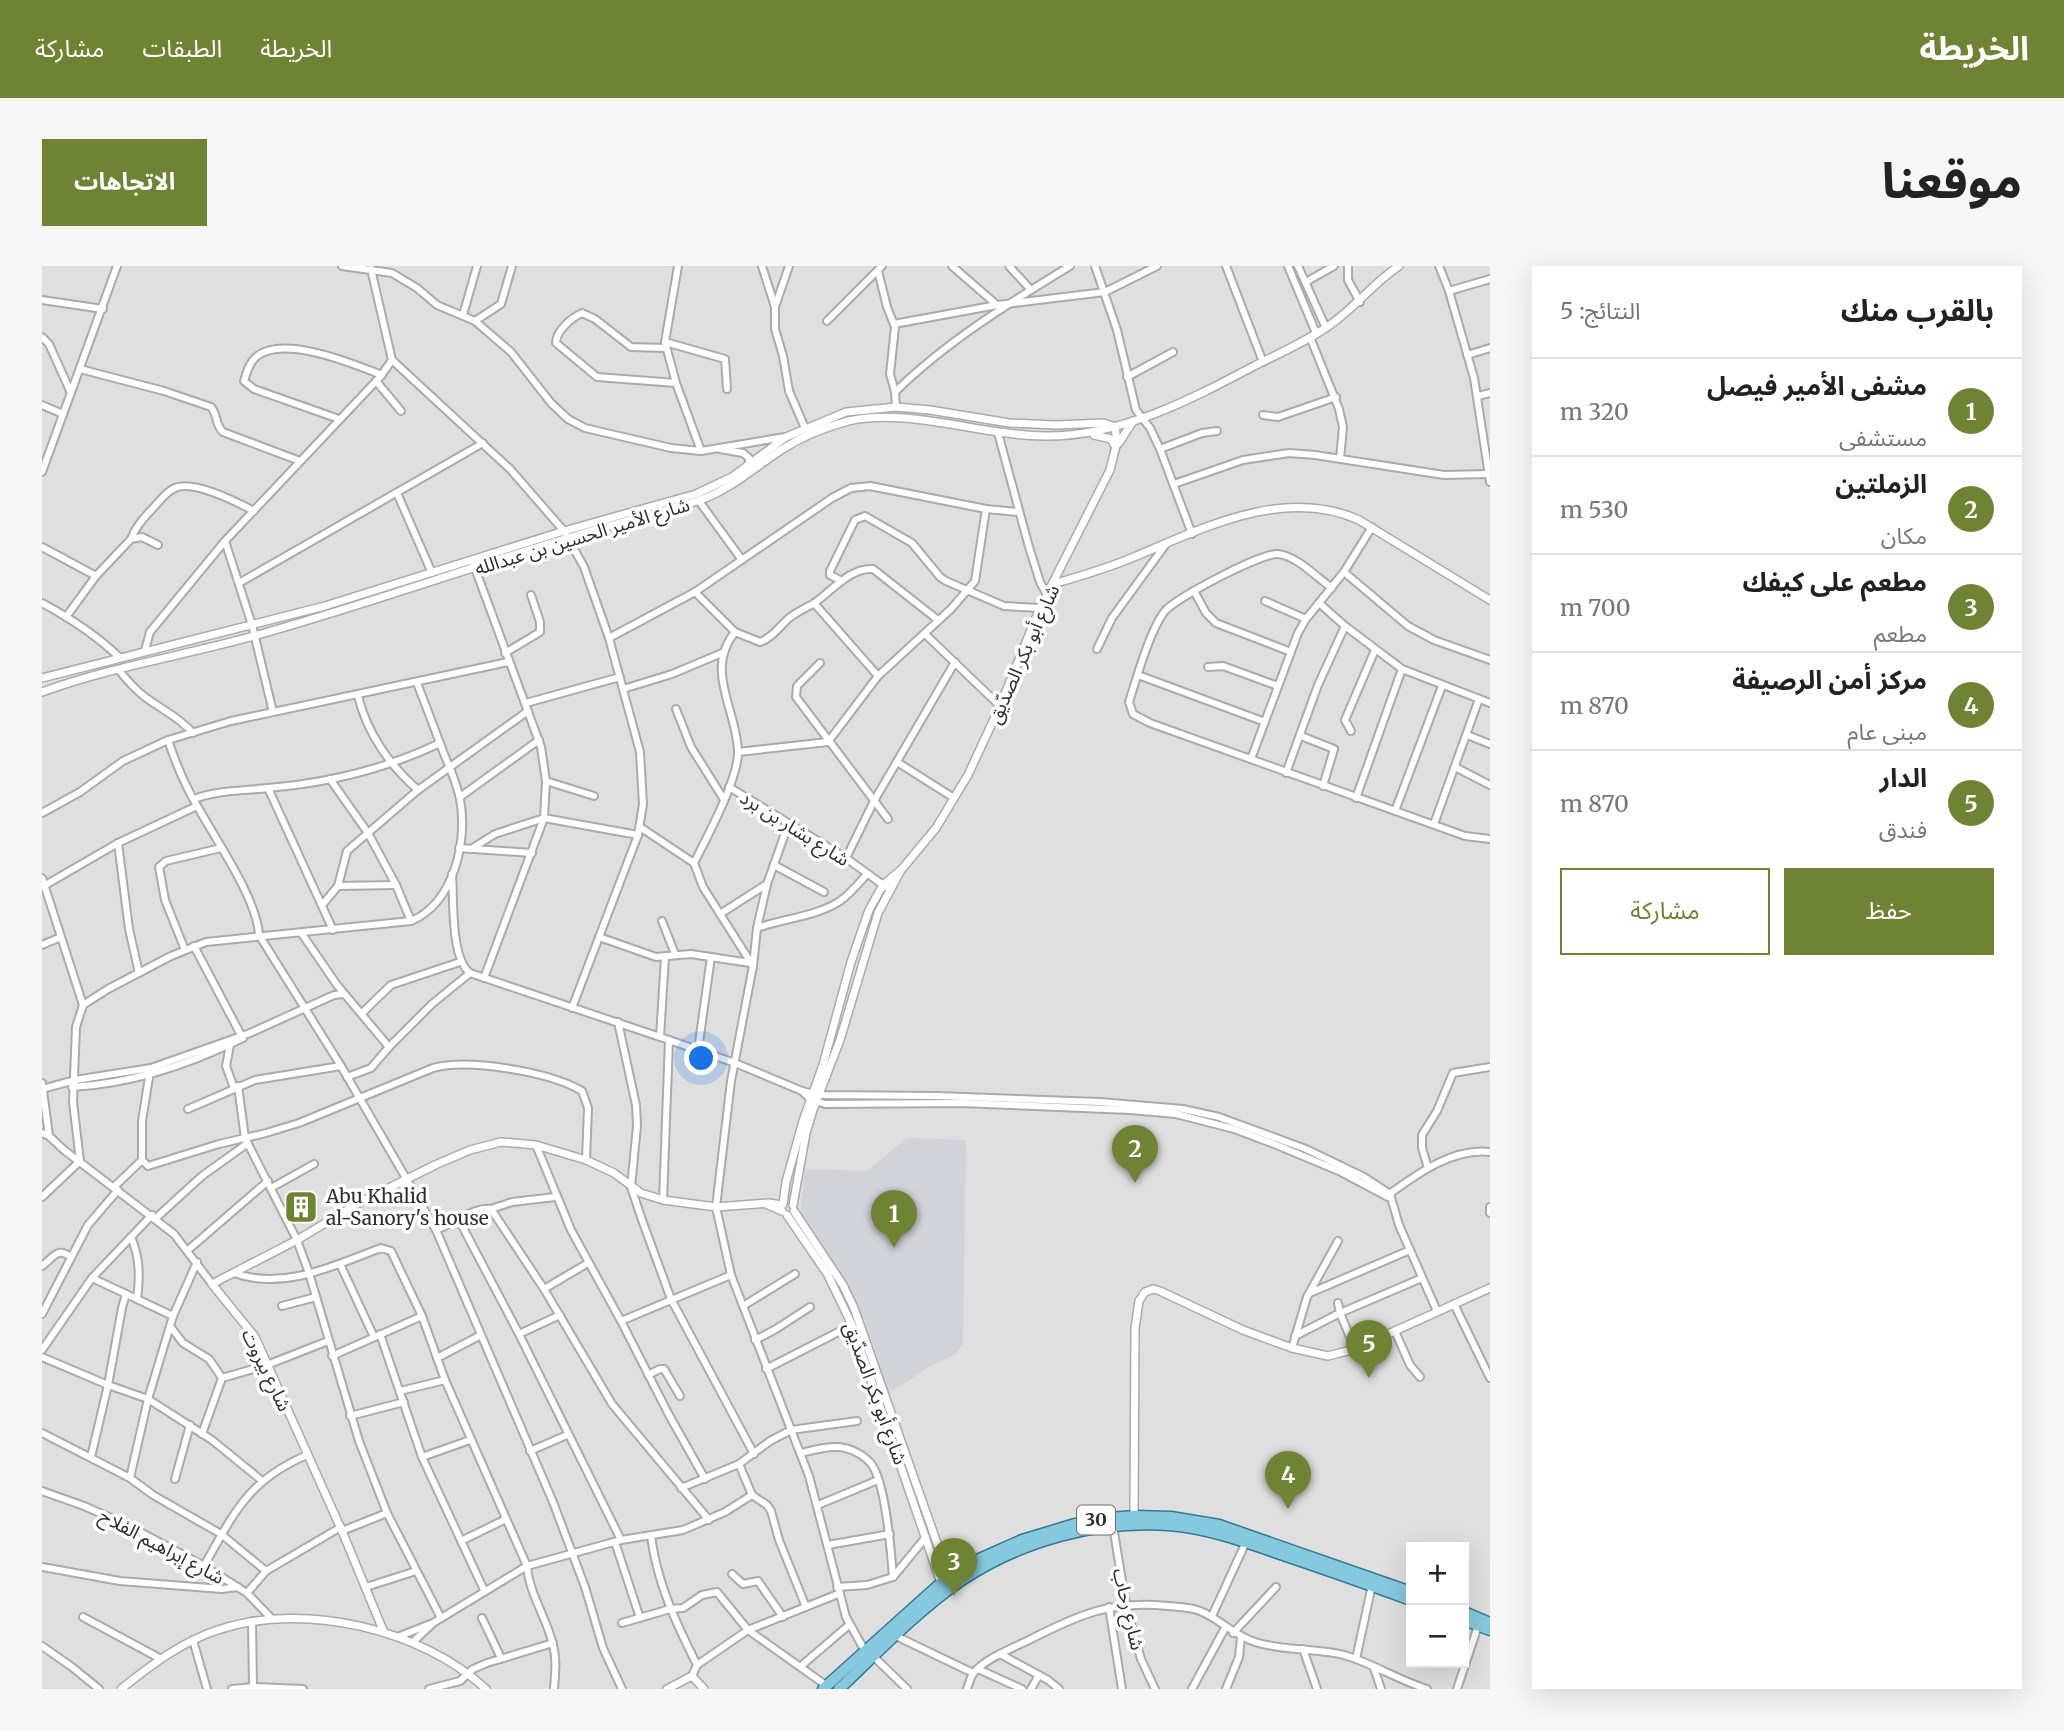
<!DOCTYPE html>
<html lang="ar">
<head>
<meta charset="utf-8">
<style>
  body { margin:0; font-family:Merriweather,"Noto Sans Arabic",serif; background:#f6f6f6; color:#222; direction:rtl }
  .controls { position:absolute; right:21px; bottom:21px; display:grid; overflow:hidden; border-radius:0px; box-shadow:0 7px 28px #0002 }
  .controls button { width:63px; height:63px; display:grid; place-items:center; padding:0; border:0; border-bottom:2px solid #e0e0e0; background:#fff; color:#222; font:35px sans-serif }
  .you { position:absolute; left:660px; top:793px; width:24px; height:24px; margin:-18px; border:5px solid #fff; border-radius:50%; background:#1a73e8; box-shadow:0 0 0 10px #1a73e833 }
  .badge { display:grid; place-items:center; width:46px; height:46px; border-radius:50%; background:#6f8334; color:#fff; font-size:23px; font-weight:700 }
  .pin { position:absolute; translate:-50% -58px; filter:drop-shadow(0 2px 4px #0008) }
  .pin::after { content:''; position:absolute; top:37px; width:24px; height:21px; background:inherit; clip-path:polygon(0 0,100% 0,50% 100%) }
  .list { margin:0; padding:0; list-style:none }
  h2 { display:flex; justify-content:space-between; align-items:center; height:91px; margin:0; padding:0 28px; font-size:30px }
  h2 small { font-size:23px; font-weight:400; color:#767676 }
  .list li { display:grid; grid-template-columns:46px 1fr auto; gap:21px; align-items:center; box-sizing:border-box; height:98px; padding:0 28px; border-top:2px solid #e0e0e0 }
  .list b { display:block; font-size:26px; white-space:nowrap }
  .list p { margin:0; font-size:23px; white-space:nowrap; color:#767676 }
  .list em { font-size:23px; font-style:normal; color:#767676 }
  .actions { display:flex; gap:14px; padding:21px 28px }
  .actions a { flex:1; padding:16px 0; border:2px solid #6f8334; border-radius:0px; text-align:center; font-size:24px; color:#6f8334 }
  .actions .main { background:#6f8334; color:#fff }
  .map { position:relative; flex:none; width:1448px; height:1423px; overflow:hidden; direction:ltr; border-radius:0px }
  header { display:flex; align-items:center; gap:42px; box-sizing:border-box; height:98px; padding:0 35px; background:#6f8334; color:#fff }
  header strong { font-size:33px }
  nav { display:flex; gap:38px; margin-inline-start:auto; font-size:24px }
  .intro { display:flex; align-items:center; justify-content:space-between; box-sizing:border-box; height:168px; padding:0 42px }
  h1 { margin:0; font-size:49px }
  .button { padding:18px 32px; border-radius:0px; background:#6f8334; color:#fff; font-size:24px; font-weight:700 }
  main { display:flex; gap:42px; padding:0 42px }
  aside { flex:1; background:#fff; border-radius:0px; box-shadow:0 7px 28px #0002 }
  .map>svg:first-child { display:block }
  .built { fill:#d3d3da }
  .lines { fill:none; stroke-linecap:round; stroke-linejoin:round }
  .minor-casing { stroke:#ababad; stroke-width:10 }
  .tertiary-casing { stroke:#ababad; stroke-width:10 }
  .primary-casing { stroke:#337a92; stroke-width:13 }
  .minor { stroke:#fff; stroke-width:6 }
  .tertiary { stroke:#fff; stroke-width:7 }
  .primary { stroke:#86c8dd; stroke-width:10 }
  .labels { text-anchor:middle; stroke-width:7; stroke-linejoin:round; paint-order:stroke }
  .shield { fill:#fff; stroke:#6d6d6d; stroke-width:2 }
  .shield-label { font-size:18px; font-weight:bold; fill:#2e2e2f }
  .street-label { font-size:19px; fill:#2e2e2f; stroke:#fff }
  .poi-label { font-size:19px; fill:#2e2e2f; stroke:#fff; text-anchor:start }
</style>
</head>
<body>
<header>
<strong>الخريطة</strong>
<nav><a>الخريطة</a><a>الطبقات</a><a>مشاركة</a></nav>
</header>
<div class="intro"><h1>موقعنا</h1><a class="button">الاتجاهات</a></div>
<main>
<aside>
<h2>بالقرب منك<small>النتائج: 5</small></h2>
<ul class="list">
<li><span class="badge">1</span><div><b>مشفى الأمير فيصل</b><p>مستشفى</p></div><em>320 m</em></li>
<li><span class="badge">2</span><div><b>الزملتين</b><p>مكان</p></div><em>530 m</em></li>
<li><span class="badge">3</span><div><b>مطعم على كيفك</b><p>مطعم</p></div><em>700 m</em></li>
<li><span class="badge">4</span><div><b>مركز أمن الرصيفة</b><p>مبنى عام</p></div><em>870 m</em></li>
<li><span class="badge">5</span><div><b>الدار</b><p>فندق</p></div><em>870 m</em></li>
</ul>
<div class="actions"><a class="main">حفظ</a><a>مشاركة</a></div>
</aside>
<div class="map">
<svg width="1448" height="1423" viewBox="0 0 1448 1423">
  <rect width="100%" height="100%" fill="#dfdfe0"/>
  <path class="built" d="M865 872 924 874 921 1077 914 1088 884 1102 865 1116 846 1126 805 1016 758 949 763 903 825 905Z"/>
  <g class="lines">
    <defs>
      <g id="minor">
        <path d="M300 0 350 7 375 22 395 39 433 55 469 86 509 137 526 153 543 162 629 182 659 185 743 171"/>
        <path d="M720 0 733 41"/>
        <path d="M747 0 733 41V63L741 90 747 125 763 162"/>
        <path d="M910 0 955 39"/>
        <path d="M967 0 989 24"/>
        <path d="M1053 0 1075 64 1094 144 1108 162 1118 183 1150 268"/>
        <path d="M1184 0 1221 96"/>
        <path d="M1246 0 1274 67"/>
        <path d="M1256 0 1284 62"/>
        <path d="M1306 0V14L1318 36"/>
        <path d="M1397 0 1407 25 1432 112 1448 216"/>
        <path d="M836 5 845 41 853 61 848 108 853 126 854 141"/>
        <path d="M1264 16 1292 0"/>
        <path d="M1407 25 1448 13"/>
        <path d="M0 34 61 43"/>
        <path d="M421 49 435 0"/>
        <path d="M433 55 459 38 470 0"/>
        <path d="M785 55 840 0"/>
        <path d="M852 58 955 39 1063 26 1115 0"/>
        <path d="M0 71 7 78 29 127"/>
        <path d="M1268 71 1297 143 1301 161 1298 193"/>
        <path d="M623 76 636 0"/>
        <path d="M624 82 589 81 553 53 540 47C529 52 514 65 514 77L555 111 634 117"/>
        <path d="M1425 89 1448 82"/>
        <path d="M350 94 468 203 522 265 542 301 567 372 598 486 601 538 596 569 530 742"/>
        <path d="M38 103 122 125 169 141C176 149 173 159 181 166L258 195"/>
        <path d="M1085 111 1131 86"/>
        <path d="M334 115 359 145"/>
        <path d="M853 126C904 76 967 37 1028 0"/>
        <path d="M1436 130 1448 127"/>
        <path d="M0 139 21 148"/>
        <path d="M1221 149 1236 151 1294 131"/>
        <path d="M297 153 212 123 202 115C205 106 207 97 214 91 241 68 311 98 340 109"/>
        <path d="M956 167 987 281 998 316 1005 329"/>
        <path d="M678 183 701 187 707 192V199"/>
        <path d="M1118 183 1160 167 1175 165"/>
        <path d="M659 185 634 117 623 76 683 93 685 123"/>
        <path d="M0 206 75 0"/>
        <path d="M1132 218 1201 194 1247 187 1273 189 1402 209 1446 208"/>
        <path d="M355 227 390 307"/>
        <path d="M657 235 700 294"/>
        <path d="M89 273C94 260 102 252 111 242 117 236 123 227 131 223 148 212 195 236 212 245"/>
        <path d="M183 275 210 359 231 446"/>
        <path d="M0 281 54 310"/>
        <path d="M430 294 499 481 504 515 502 552 442 712"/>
        <path d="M1302 306 1366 360 1392 374 1448 394"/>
        <path d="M800 315 788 309V305L813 254 823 250 870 277 898 311 904 315 962 340 998 342"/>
        <path d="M197 317 441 177"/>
        <path d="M1290 322C1274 311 1255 290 1236 288 1219 287 1133 332 1122 346 1107 367 1095 411 1087 436L1091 448 1108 457 1423 570 1448 573"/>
        <path d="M1152 325 1164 347 1174 357 1249 386"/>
        <path d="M653 326 693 366 718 376C730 372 738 360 747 352 755 346 763 342 771 338 789 326 808 301 831 303L896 354"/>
        <path d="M1223 335 1264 353"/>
        <path d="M0 337C28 352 54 369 77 391"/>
        <path d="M772 337 836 410"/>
        <path d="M1277 337 1303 360 1360 403 1448 437"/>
        <path d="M24 351 54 310 89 273 100 271 116 279"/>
        <path d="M693 366C662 404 695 444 696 486 696 514 665 571 652 597L661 621 711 700"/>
        <path d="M883 368 958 440"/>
        <path d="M567 372 653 326 790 232 809 222 828 220 944 243 977 246"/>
        <path d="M1055 383 1070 352 1124 278"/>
        <path d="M103 384 108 366 183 275 338 111 350 94 329 3"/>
        <path d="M463 387 498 366V356L489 329"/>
        <path d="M778 397 755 420 754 431 846 553"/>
        <path d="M1166 401 1181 400 1236 420"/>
        <path d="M76 403C84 413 92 423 103 431 119 443 137 451 151 467"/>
        <path d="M1096 409 1223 456"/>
        <path d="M581 423 630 408 680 387"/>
        <path d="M316 430C325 467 348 500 376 524"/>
        <path d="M484 437 578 411"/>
        <path d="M634 443 649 481 681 532"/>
        <path d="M1309 465 1303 454 1333 384"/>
        <path d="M1425 469 1448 478"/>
        <path d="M1259 470 1292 483 1281 520"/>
        <path d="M126 474C134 498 144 522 157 543 175 576 215 633 217 669L299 800 394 964 511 1236 543 1321 561 1382 580 1423"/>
        <path d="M696 486 786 476 836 410 909 343 933 315 944 243"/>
        <path d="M1209 493 1256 367 1264 353 1302 306 1330 261"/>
        <path d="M855 496 912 532"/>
        <path d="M1413 501 1448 519"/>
        <path d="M1244 507 1276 419 1303 360"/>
        <path d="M288 513 326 567 354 619 369 655"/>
        <path d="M504 515 552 530"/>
        <path d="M687 521 804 592 844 621"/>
        <path d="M226 522 291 664"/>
        <path d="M418 531 497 474"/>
        <path d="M1314 532 1360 403"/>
        <path d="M152 533C176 524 200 525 226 522 285 517 344 503 398 477"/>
        <path d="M1353 545 1400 420"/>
        <path d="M0 547 38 526 81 495 126 474 189 455 466 396"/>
        <path d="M1392 558 1437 433"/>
        <path d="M746 559 725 618 715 662 711 700 689 815 674 941 689 1009 767 1210 804 1351 823 1385"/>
        <path d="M598 561 652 597"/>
        <path d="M76 577 87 663 97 707"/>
        <path d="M417 582 490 587"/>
        <path d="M429 583 453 568 502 552 596 569"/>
        <path d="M804 592 832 535 913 396"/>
        <path d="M732 599 782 626"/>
        <path d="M410 608C412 633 408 691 428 707L627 774 693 797 760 825 777 829 895 830 1058 836 1141 843 1177 851 1264 883 1322 911 1348 928 1357 959 1395 1045"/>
        <path d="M0 612 41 739"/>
        <path d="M296 620 354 619"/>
        <path d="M0 621 76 577 155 540"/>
        <path d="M281 638 296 620 305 585 376 524 486 445"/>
        <path d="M678 648 725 618"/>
        <path d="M620 655 633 688"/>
        <path d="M715 662C743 652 773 651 798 635 808 628 817 617 825 608"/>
        <path d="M260 668 295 719 347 781"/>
        <path d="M557 671 614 691 649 688 708 697"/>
        <path d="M0 679 19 671"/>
        <path d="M152 680 200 771"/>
        <path d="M143 684 123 634 117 601 124 595 179 582"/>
        <path d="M320 747 349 719 418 696"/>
        <path d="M576 756 594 839 595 860 589 921 600 954 629 1033 712 1188"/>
        <path d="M618 771 623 691"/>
        <path d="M188 779 184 800 192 822"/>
        <path d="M656 784 669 691"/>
        <path d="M305 811 329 802 347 781 390 738 428 707"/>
        <path d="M0 817 7 870"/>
        <path d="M196 820 203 872 255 974 267 1007 317 1175 345 1247 399 1352"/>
        <path d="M30 821C88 818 148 798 201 772"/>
        <path d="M0 823 33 814 109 802 208 767 292 729 302 728"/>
        <path d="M760 825 768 833 783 838 919 837 1088 844 1134 848 1192 863 1232 878 1299 906 1346 931"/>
        <path d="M146 843 213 814 299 800"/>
        <path d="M0 867 7 870 22 884 132 968 170 1018"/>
        <path d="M494 879 529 964 579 1055"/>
        <path d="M100 894 106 900 177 878 224 867 257 857 391 802C426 792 508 806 540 825L546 842 544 894"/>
        <path d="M1386 902 1380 882V869L1395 845 1411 807 1448 801"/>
        <path d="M73 920 100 894V855L108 805"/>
        <path d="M229 922 272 898"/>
        <path d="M1346 929C1375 908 1410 882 1448 886"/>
        <path d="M0 931 38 895 31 836 34 761 41 739 66 723 129 690 164 676 369 655C412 637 426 575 418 533 415 518 408 502 402 488 393 464 384 440 375 417"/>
        <path d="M621 934 627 774"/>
        <path d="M1448 941V947"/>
        <path d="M449 943 470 936 513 931"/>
        <path d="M114 952 160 910 206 877"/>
        <path d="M417 954 477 1068 579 1274"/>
        <path d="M394 964C410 958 434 940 449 943L502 1023 570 1138 667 1254"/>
        <path d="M89 971C98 992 98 1011 95 1033"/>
        <path d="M146 984 226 915"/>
        <path d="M298 998 332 1071"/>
        <path d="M0 1000C12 991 15 981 29 991"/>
        <path d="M192 1007C242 1025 293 999 339 982L349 985 380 1050 403 1114 485 1300C487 1328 505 1352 511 1379 515 1394 513 1408 512 1423"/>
        <path d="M50 1012 131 1050 106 1133 88 1212"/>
        <path d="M502 1023 546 997"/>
        <path d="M1268 1027 1368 984"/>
        <path d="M1296 1037 1298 1047 1313 1083"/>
        <path d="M1412 1038 1448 1112"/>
        <path d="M240 1040 274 1031"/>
        <path d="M701 1040 753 1008"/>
        <path d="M0 1048 46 959 76 924"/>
        <path d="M131 1050 155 996"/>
        <path d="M128 1060 141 1077 167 1093 180 1112 160 1168"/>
        <path d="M1353 1065 1368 1099 1378 1111"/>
        <path d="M338 1068 380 1191 442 1324"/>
        <path d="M477 1068 518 1049"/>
        <path d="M1253 1070 1298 1047 1380 1012"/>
        <path d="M713 1074 734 1063 768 1041"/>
        <path d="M1250 1082 1265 1031 1296 975"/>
        <path d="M0 1084 50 1012 110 949"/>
        <path d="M290 1090 380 1050"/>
        <path d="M0 1091 66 1119 106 1133 170 1174 219 1214"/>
        <path d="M395 1092 439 1069"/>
        <path d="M724 1103 810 1059"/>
        <path d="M606 1109 618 1103H622L638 1130"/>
        <path d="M180 1112 225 1099 286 1075"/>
        <path d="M358 1125 403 1114"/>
        <path d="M308 1150 362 1136"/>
        <path d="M0 1167 88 1212 111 1229 179 1268 224 1305"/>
        <path d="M488 1185 525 1169"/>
        <path d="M759 1187C771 1184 784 1180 797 1181 808 1182 823 1189 830 1199 844 1219 849 1285 851 1311"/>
        <path d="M49 1191 66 1119 80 1042 84 1028"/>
        <path d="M380 1191 428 1174"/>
        <path d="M133 1213 148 1159"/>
        <path d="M663 1213 627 1149 579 1055 689 1009"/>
        <path d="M639 1222 697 1198 728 1175 749 1164 815 1155"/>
        <path d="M0 1225 42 1240 85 1259 162 1300 205 1327 229 1352"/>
        <path d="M710 1229 725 1239 729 1245 737 1274 764 1341"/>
        <path d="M776 1239 836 1214"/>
        <path d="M1071 1260 1084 1339 1099 1393 1113 1423"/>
        <path d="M300 1265 345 1247"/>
        <path d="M609 1270C615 1317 634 1357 655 1399L650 1410"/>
        <path d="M419 1275 464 1253"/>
        <path d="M573 1276 598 1352"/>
        <path d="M786 1279 848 1268"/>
        <path d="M162 1300C192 1247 206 1214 265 1189"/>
        <path d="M0 1301 78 1315 180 1323 196 1321"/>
        <path d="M690 1308 701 1318 716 1315 741 1351"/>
        <path d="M324 1321 374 1305"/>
        <path d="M795 1321 825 1319 851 1311 884 1271"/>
        <path d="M205 1327 224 1305 299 1261"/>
        <path d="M1067 1341 1080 1423"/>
        <path d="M1170 1350 1204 1276"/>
        <path d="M41 1351 119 1393"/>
        <path d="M440 1352 459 1392"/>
        <path d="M210 1355 211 1421"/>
        <path d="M580 1357 628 1343 641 1342 660 1329 675 1326 706 1364 785 1420"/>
        <path d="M1191 1367 1234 1321"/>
        <path d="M358 1370 391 1357 485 1300 579 1274 641 1264 683 1246 710 1229 697 1198"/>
        <path d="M854 1370 931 1407"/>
        <path d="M151 1374 165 1423"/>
        <path d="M371 1376 390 1358"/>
        <path d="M0 1380 30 1401 57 1423"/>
        <path d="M1261 1383 1275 1423"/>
        <path d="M958 1388 1006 1414 1017 1423"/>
        <path d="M831 1390 865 1423"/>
        <path d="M1314 1393 1330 1319"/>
        <path d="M655 1399 706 1364 796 1328"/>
        <path d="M759 1400 807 1359"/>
        <path d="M1332 1402 1339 1423"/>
        <path d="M936 1403 980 1423"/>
        <path d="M190 1423 211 1421 261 1423"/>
        <path d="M387 1423 418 1415 431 1403 445 1397 511 1377"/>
        <path d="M925 1423C927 1418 928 1412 931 1408 939 1395 970 1382 985 1375 1036 1349 1068 1334 1126 1340 1137 1341 1148 1341 1158 1345 1178 1353 1191 1369 1213 1376 1241 1385 1273 1382 1302 1389 1330 1397 1356 1414 1385 1423"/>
        <path d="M989 1423 997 1409"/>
        <path d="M1150 1423 1183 1362"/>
        <path d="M1184 1423 1197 1391 1199 1371"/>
        <path d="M1415 1423 1436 1360"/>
      </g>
      <g id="tertiary">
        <path d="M1052 169 1069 173 1073 180"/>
        <path d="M1077 177 1091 155"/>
        <path d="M1011 318C1039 310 1066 302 1092 291 1161 262 1243 220 1317 254L1448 334"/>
        <path d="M0 412 283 340 522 265 654 228 690 211 744 171 804 146 854 141 888 144 967 157 1014 159 1062 157 1073 161"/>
        <path d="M0 426C71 400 146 389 219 368 322 339 423 303 526 272 567 259 610 249 652 236 686 226 710 203 739 184 759 171 784 161 806 155 864 141 942 170 1002 170 1078 171 1148 134 1214 99 1238 87 1263 76 1285 61 1312 43 1331 17 1357 0"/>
        <path d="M724 938 740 945"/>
        <path d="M741 938 744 916 761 855 781 799 809 696 827 644 841 619 860 603 894 562 926 509 958 440 998 342 1068 204 1075 176 1073 161"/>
        <path d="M751 939 764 867 771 844 798 774 836 647 858 606"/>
        <path d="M752 945 801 1019 812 1042 896 1280 904 1292 917 1304"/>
        <path d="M745 949 786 1009 810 1059 899 1317"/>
        <path d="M1092 1250 1093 1062 1097 1035 1103 1026 1111 1023 1118 1025 1201 1064 1250 1082 1286 1090 1313 1083 1448 1022"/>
        <path d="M341 1364 300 1265 213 1071 170 1018 255 974 315 938 393 899 428 884 459 876 494 879 544 894 572 907 599 927 621 934 674 941 727 937 740 939"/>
        <path d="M79 1423C109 1399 142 1374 179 1363 263 1336 380 1363 444 1423"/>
        <path d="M625 1423 650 1410 662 1423"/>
      </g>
      <g id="primary">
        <path d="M1422 1346 1448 1357"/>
        <path d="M1422 1354 1448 1364"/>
        <path d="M781 1423 899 1317 926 1298 980 1274 1033 1258 1057 1253 1092 1250 1129 1251 1177 1259 1369 1326"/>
        <path d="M797 1423C836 1386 875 1345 920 1314 980 1274 1055 1254 1127 1259 1167 1262 1206 1277 1244 1290 1286 1304 1328 1319 1369 1334"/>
      </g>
    </defs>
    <use href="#minor" class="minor-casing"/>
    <use href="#tertiary" class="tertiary-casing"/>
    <use href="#primary" class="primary-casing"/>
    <use href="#minor" class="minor"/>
    <use href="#tertiary" class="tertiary"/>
    <use href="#primary" class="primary"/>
  </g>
  <defs>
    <symbol id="building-square" viewBox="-11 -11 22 22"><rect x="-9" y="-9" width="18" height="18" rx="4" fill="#6f8334" stroke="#fff"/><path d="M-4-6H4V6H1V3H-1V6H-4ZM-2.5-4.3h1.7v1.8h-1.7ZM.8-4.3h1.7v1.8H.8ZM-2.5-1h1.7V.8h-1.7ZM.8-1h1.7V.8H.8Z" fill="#fff"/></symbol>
  </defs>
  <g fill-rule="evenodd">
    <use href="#building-square" x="240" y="922" width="38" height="38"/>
  </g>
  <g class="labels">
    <rect class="shield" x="1035" y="1239.5" width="38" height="29" rx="5"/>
    <g class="shield-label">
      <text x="1054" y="1260">30</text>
    </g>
    <g class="street-label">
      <text transform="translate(540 270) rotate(-17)" y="7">شارع الأمير الحسين بن عبدالله</text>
      <text transform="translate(981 388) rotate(-66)" y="7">شارع أبو بكر الصدّيق</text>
      <text transform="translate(753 562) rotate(32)" y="7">شارع بشار بن برد</text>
      <text transform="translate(225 1104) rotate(64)" y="7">شارع بيروت</text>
      <text transform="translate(834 1127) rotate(70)" y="7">شارع أبو بكر الصدّيق</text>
      <text transform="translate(120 1280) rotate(28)" y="7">شارع إبراهيم الفلاح</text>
      <text transform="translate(1087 1343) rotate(77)" y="7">شارع رحاب</text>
    </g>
    <g class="poi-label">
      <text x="284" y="937">Abu Khalid<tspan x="284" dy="22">al-Sanory's house</tspan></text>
    </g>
  </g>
</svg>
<div class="controls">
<button>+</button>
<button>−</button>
</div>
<div class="you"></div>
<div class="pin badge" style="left:852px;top:982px">1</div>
<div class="pin badge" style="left:1093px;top:917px">2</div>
<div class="pin badge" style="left:912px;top:1330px">3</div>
<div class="pin badge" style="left:1246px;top:1243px">4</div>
<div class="pin badge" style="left:1327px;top:1112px">5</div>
</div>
</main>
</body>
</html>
